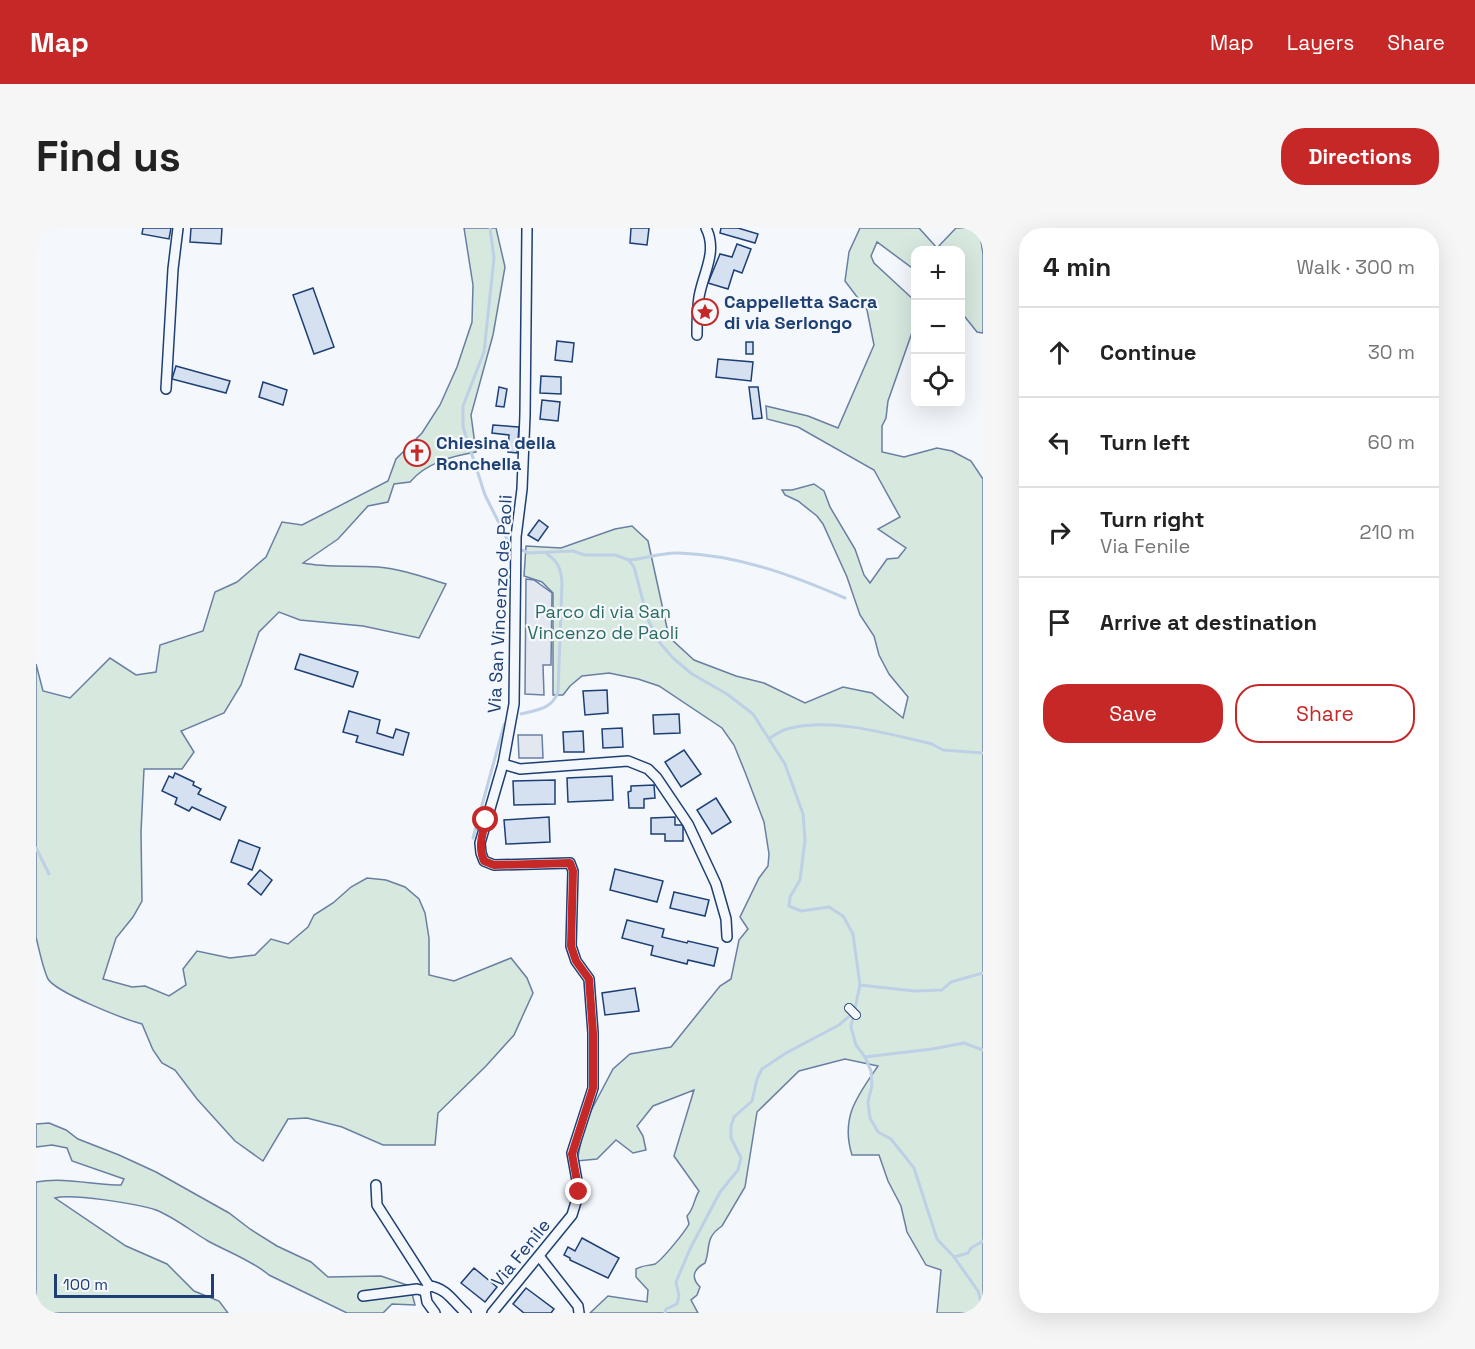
<!DOCTYPE html>
<html lang="en">
<head>
<meta charset="utf-8">
<style>
  body { margin:0; font-family:"Space Grotesk",sans-serif; background:#f6f6f6; color:#222 }
  .controls { position:absolute; right:18px; top:18px; display:grid; overflow:hidden; border-radius:12px; box-shadow:0 6px 24px #0002 }
  .controls button { width:54px; height:54px; display:grid; place-items:center; padding:0; border:0; border-bottom:2px solid #e0e0e0; background:#fff; color:#222; font:30px sans-serif }
  .scale { position:absolute; left:18px; bottom:15px; width:160px; box-sizing:border-box; padding-left:6px; border:3px solid #1d3f73; border-top:0; font-size:16px; line-height:21px; white-space:nowrap; color:#1d3f73; -webkit-text-stroke:4px #f4f7fb; paint-order:stroke }
  .stop { position:absolute; width:18px; height:18px; margin:-14px; border:4px solid #c62828; border-radius:50%; background:#fff }
  .stop.end { background:#c62828; border-color:#fff; box-shadow:0 2px 6px #0008 }
  .list { margin:0; padding:0; list-style:none }
  h2 { display:flex; justify-content:space-between; align-items:center; height:78px; margin:0; padding:0 24px; font-size:26px }
  h2 small { font-size:20px; font-weight:400; color:#767676 }
  .list li { display:grid; grid-template-columns:39px 1fr auto; gap:18px; align-items:center; box-sizing:border-box; height:90px; padding:0 24px; border-top:2px solid #e0e0e0 }
  .list b { display:block; font-size:22px; white-space:nowrap }
  .list p { margin:0; font-size:20px; white-space:nowrap; color:#767676 }
  .list em { font-size:20px; font-style:normal; color:#767676 }
  .actions { display:flex; gap:12px; padding:18px 24px }
  .actions a { flex:1; padding:14px 0; border:2px solid #c62828; border-radius:24px; text-align:center; font-size:21px; color:#c62828 }
  .actions .main { background:#c62828; color:#fff }
  .icon { flex:none; width:33px; height:33px; fill:none; stroke:currentColor; stroke-width:2; stroke-linecap:round; stroke-linejoin:round }
  .map { position:relative; flex:none; width:947px; height:1085px; overflow:hidden; border-radius:24px }
  header { display:flex; align-items:center; gap:36px; box-sizing:border-box; height:84px; padding:0 30px; background:#c62828; color:#fff }
  header strong { font-size:28px }
  nav { display:flex; gap:33px; margin-inline-start:auto; font-size:21px }
  .intro { display:flex; align-items:center; justify-content:space-between; box-sizing:border-box; height:144px; padding:0 36px }
  h1 { margin:0; font-size:42px }
  .button { padding:15px 27px; border-radius:24px; background:#c62828; color:#fff; font-size:21px; font-weight:700 }
  main { display:flex; gap:36px; padding:0 36px }
  aside { flex:1; background:#fff; border-radius:24px; box-shadow:0 6px 24px #0002 }
  .map>svg:first-child { display:block }
  .green { fill:#d7e8df; stroke:#687fa3; stroke-width:1.5 }
  .parking { fill:#e3e8f0; stroke:#687fa3; stroke-width:1.5 }
  .lines { fill:none; stroke-linecap:round; stroke-linejoin:round }
  .stream { stroke:#bed0e5; stroke-width:3 }
  .building { fill:#d5e0f0; stroke:#1d3f73; stroke-width:1.5 }
  .pedestrian-casing { stroke:#1d3f73; stroke-width:10 }
  .minor-casing { stroke:#1d3f73; stroke-width:12 }
  .pedestrian { stroke:#f4f7fb; stroke-width:8 }
  .minor { stroke:#f4f7fb; stroke-width:9 }
  .route { stroke:#c62828; stroke-width:8 }
  .labels { text-anchor:middle; stroke-width:4.5; stroke-linejoin:round; paint-order:stroke }
  .poi-label { font-size:18px; font-weight:bold; fill:#1d3f73; stroke:#f4f7fb; text-anchor:start }
  .street-label { font-size:18px; fill:#1d3f73; stroke:#f4f7fb }
  .park-label { font-size:18px; fill:#2c6c60; stroke:#f4f7fb }
</style>
</head>
<body>
<header>
<strong>Map</strong>
<nav><a>Map</a><a>Layers</a><a>Share</a></nav>
</header>
<div class="intro"><h1>Find us</h1><a class="button">Directions</a></div>
<main>
<div class="map">
<svg width="947" height="1085" viewBox="0 0 947 1085">
  <rect width="100%" height="100%" fill="#f4f7fb"/>
  <g class="green">
    <path d="M428 0H460L469 39 457 107 435 187 440 224C416 228 390 235 374 254L358 256 352 274 332 278 302 311 267 335C291 340 317 337 342 339 365 341 387 349 410 356L383 410 327 398 264 392 243 384 223 404 205 457 188 485 145 503 158 524 146 541H108L105 604 106 673 97 689 80 710 67 751 96 759 109 758 133 768 150 757 147 741 161 723 194 730 219 727 235 711 252 716 272 699 278 687 297 675 315 659 331 650 350 652 369 659 383 671 389 685 393 710V747L418 753 475 730 491 750 497 765 478 807 450 838 402 885 399 917H347L306 899 271 890 252 891 227 933 199 913 161 871 139 842 126 835 117 822 106 796C88 791 21 765 12 751 7 741 3 721 0 709V436L7 463 34 470 74 430 100 447 120 444 124 417 167 403 179 364 201 354 230 329 246 294 266 297 352 253 360 231 386 205 404 177 421 139 436 94 437 57Z"/>
    <path d="M824 0H883L901 20 920 0H943L947 26V105L941 104 925 84 924 22H880L879 42 841 14 835 28 838 35 879 73V96L852 173 850 190 846 198V224L868 229 901 220 916 223 935 233 947 251V1085H901L905 1042 890 1037 871 1004 865 978 852 953 843 927H816C804 889 822 867 842 838L809 831 763 843 721 884 709 959 686 998C668 1010 675 1020 669 1035 658 1041 654 1049 664 1059L661 1067 655 1072 662 1085H554L572 1068 611 1074 612 1062 600 1049V1041C607 1037 612 1038 619 1036 625 1033 649 1004 653 996L651 988C658 981 658 971 663 963L638 928 658 862 617 878 601 898 607 908 610 922 597 925 580 912 561 931 541 933 549 894 577 841 594 826 635 819 684 758 695 751 703 712 712 701 704 689 723 650 732 638 733 626 728 594 709 544 698 517 686 500 623 458 602 451 573 445 546 448 534 458 527 467H517V365L506 354 488 348 490 318 525 320 579 301 596 298 612 313 633 409 658 432 700 448 728 455 769 475 807 459 836 465 867 490 872 469 853 446 843 427 838 408 824 387 811 349 787 296 781 288 762 273 749 267 746 262H756L778 256 788 263 794 279 819 321 828 347 834 355 851 331 862 330 870 320 842 301 864 289 838 242 762 199 731 191 730 178 772 188 802 200 838 117 831 82 809 53 813 24Z"/>
    <path d="M13 895 30 902 42 911 83 927 120 944 193 985 214 1001 241 1018 275 1034 292 1049 345 1048 374 1058 379 1077 356 1076 347 1085H311L233 1047C215 1032 192 1024 172 1013 155 1003 138 989 120 982 102 976 35 965 19 970L90 1018 131 1036 158 1063 183 1073 192 1085H0V954C29 949 57 957 85 957L88 951 36 933 31 920 16 917 0 919V896Z"/>
  </g>
  <g class="parking">
    <path d="M490 351 498 352 516 365 515 437H507L508 467 489 466Z"/>
    <path d="M482 507H506L507 530H483Z"/>
  </g>
  <g class="lines">
    <g class="stream">
      <path d="M454 0 458 30 448 124 427 178V199L449 267 474 317 493 325 537 323 549 327H579L593 332 598 339 612 392 623 414 637 430 656 446 691 466 717 486 749 536 767 586 769 612 764 652 754 669 753 678 765 683 793 679 807 688 817 706 824 757 815 799 820 817 829 829 835 843 836 857 832 874 834 890 842 904 855 911 878 940 901 1011 918 1029 942 1063 947 1080"/>
      <path d="M593 332C610 331 625 324 643 325 702 327 756 347 809 370"/>
      <path d="M485 486C501 482 516 481 522 464L526 355C525 342 523 334 511 326"/>
      <path d="M734 510C740 506 747 501 755 500 799 490 853 506 896 516L907 522 947 525"/>
      <path d="M437 610 468 497 473 490"/>
      <path d="M0 620 13 646"/>
      <path d="M824 757 878 763 906 762 915 754 947 745"/>
      <path d="M829 829 896 821 928 815 947 822"/>
      <path d="M918 1029 932 1025 935 1020 947 1013"/>
      <path d="M629 1085 630 1081 641 1076 643 1068 640 1054 654 1021 684 964 702 942 705 930 695 910V898L698 889 716 873 721 851 726 841 750 825 803 797 816 786"/>
    </g>
  </g>
  <g class="building">
    <path d="M107 0H135L133 11 106 6Z"/>
    <path d="M155 0H186L185 16 154 14Z"/>
    <path d="M595 0H613L611 17 594 15Z"/>
    <path d="M685 0H702L722 6 719 15 684 5Z"/>
    <path d="M701 16 715 21 706 45 698 42 692 61 672 55 684 26 696 29Z"/>
    <path d="M277 60 298 119 278 126 257 67Z"/>
    <path d="M521 113 538 115 536 134 519 132Z"/>
    <rect x="710" y="114" width="7" height="12"/>
    <path d="M682 131 717 134 715 153 680 149Z"/>
    <path d="M140 138 194 153 190 165 136 151Z"/>
    <path d="M505 148 525 149V166L504 165Z"/>
    <path d="M227 154 251 162 247 177 223 169Z"/>
    <path d="M463 159 471 161 468 179 460 178Z"/>
    <path d="M713 159H722L726 190 717 191Z"/>
    <path d="M506 172 524 174 522 193 504 191Z"/>
    <path d="M457 197 483 199 481 225 472 224 473 207 456 205Z"/>
    <path d="M383 215 391 225 379 235 371 225Z"/>
    <path d="M503 292 512 299 502 313 492 307Z"/>
    <path d="M264 426 322 444 317 459 259 441Z"/>
    <path d="M571 462 572 485 549 487 547 463Z"/>
    <path d="M313 483 344 492 341 505 357 510 360 501 373 505 367 527 320 514 322 508 307 504Z"/>
    <path d="M643 486 644 505 618 506 617 487Z"/>
    <path d="M586 500 587 519 567 520 566 501Z"/>
    <path d="M547 503 548 524H528L527 504Z"/>
    <path d="M648 522 665 546 645 559 629 534Z"/>
    <path d="M139 545 158 554 157 557 165 561 162 566 190 579 184 592 156 579 153 583 139 576 141 570 126 563 133 548 137 550Z"/>
    <path d="M576 548 577 572 532 574 531 550Z"/>
    <path d="M519 552V576L478 577 477 553Z"/>
    <path d="M618 557 619 570 608 571V580H593L592 564 595 563V558Z"/>
    <path d="M680 570 695 594 676 606 661 582Z"/>
    <path d="M513 589 514 614 470 616 468 592Z"/>
    <path d="M639 589V597H647V613H629V606H615V590Z"/>
    <path d="M203 612 224 620 216 642 195 634Z"/>
    <path d="M579 641 627 653 621 674 574 662Z"/>
    <path d="M224 642 236 652 225 667 212 656Z"/>
    <path d="M638 664 673 672 669 688 634 680Z"/>
    <path d="M591 692 628 701 626 709 651 715 652 713 682 720 678 738 652 732 651 736 615 727 617 718 586 710Z"/>
    <path d="M599 760 603 783 569 787 566 765Z"/>
    <path d="M546 1010 583 1030 572 1050 534 1032V1030L528 1027 532 1019 539 1023Z"/>
    <path d="M438 1040 461 1059 449 1074 425 1055Z"/>
    <path d="M490 1060 518 1081 515 1085H488L477 1076Z"/>
  </g>
  <g class="lines">
    <defs>
      <path id="pedestrian" d="M813 780 820 787"/>
      <g id="minor">
        <path d="M661 107C661 95 661 82 663 69 667 45 682 24 670 0"/>
        <path d="M130 161 137 41 142 0"/>
        <path d="M467 536 484 541 592 533 612 541 621 550 652 596 680 656 690 691 691 709"/>
        <path d="M340 957 341 977 393 1058"/>
        <path d="M503 1028 542 1078 543 1085"/>
        <path d="M327 1068 381 1061 389 1063"/>
        <path d="M399 1085 391 1074 389 1063 393 1058C411 1060 417 1074 430 1085"/>
        <path d="M456 1085 536 987 543 964 536 925 557 860V805L553 751 540 733 535 718 537 643 534 635 458 637 448 633 445 625 444 615 467 536 478 476 480 309 486 261 489 187 491 0"/>
      </g>
    </defs>
    <use href="#pedestrian" class="pedestrian-casing"/>
    <use href="#minor" class="minor-casing"/>
    <use href="#pedestrian" class="pedestrian"/>
    <use href="#minor" class="minor"/>
  </g>
  <g class="lines">
    <path class="route" d="M450 592C446 607 442 619 448 633L458 637 534 635 537 643 535 718 540 733 553 751 557 805V860L536 926 543 964"/>
  </g>
  <defs>
    <symbol id="sight-ring" viewBox="-11 -11 22 22"><circle r="9.5" fill="#f4f7fb" stroke="#c62828" stroke-width="1.5"/><path d="M0-6L1.8-2.2L6-1.7L2.9 1.2L3.7 5.4L0 3.3L-3.7 5.4L-2.9 1.2L-6-1.7L-1.8-2.2Z" fill="#c62828"/></symbol>
    <symbol id="church-ring" viewBox="-11 -11 22 22"><circle r="9.5" fill="#f4f7fb" stroke="#c62828" stroke-width="1.5"/><path d="M-1.2-6h2.4v3.5h3.3v2.4h-3.3V6h-2.4V-.1h-3.3v-2.4h3.3Z" fill="#c62828"/></symbol>
  </defs>
  <g fill-rule="evenodd">
    <use href="#sight-ring" x="654" y="69" width="30" height="30"/>
    <use href="#church-ring" x="366" y="210" width="30" height="30"/>
  </g>
  <g class="labels">
    <g class="poi-label">
      <text x="688" y="80">Cappelletta Sacra<tspan x="688" dy="21">di via Serlongo</tspan></text>
      <text x="400" y="221">Chiesina della<tspan x="400" dy="21">Ronchella</tspan></text>
    </g>
    <g class="street-label">
      <text transform="translate(464 376) rotate(-87)" y="6">Via San Vincenzo de Paoli</text>
      <text transform="translate(485 1025) rotate(-51)" y="6">Via Fenile</text>
    </g>
    <g class="park-label">
      <text x="567" y="390">Parco di via San<tspan x="567" dy="21">Vincenzo de Paoli</tspan></text>
    </g>
  </g>
</svg>
<div class="controls">
<button>+</button>
<button>−</button>
<button><svg class="icon" aria-label="locate" viewBox="0 0 24 24"><circle cx="12" cy="12" r="6"/><path d="M12 2v4M12 18v4M2 12h4M18 12h4"/></svg></button>
</div>
<div class="scale">100 m</div>
<div class="stop" style="left:450px;top:592px"></div>
<div class="stop end" style="left:543px;top:964px"></div>
</div>
<aside>
<h2>4 min<small>Walk · 300 m</small></h2>
<ul class="list">
<li><svg class="icon" aria-label="ahead" viewBox="0 0 24 24"><path d="M12 20V5M6 11l6-6 6 6"/></svg><div><b>Continue</b></div><em>30 m</em></li>
<li><svg class="icon" aria-label="left" viewBox="0 0 24 24"><path d="M17 20v-9H6M10 6l-5 5 5 5"/></svg><div><b>Turn left</b></div><em>60 m</em></li>
<li><svg class="icon" aria-label="right" viewBox="0 0 24 24"><path d="M7 20v-9h11M14 6l5 5-5 5"/></svg><div><b>Turn right</b><p>Via Fenile</p></div><em>210 m</em></li>
<li><svg class="icon" aria-label="arrive" viewBox="0 0 24 24"><path d="M6 21V4h12l-3 4 3 4H6"/></svg><div><b>Arrive at destination</b></div></li>
</ul>
<div class="actions"><a class="main">Save</a><a>Share</a></div>
</aside>
</main>
</body>
</html>
